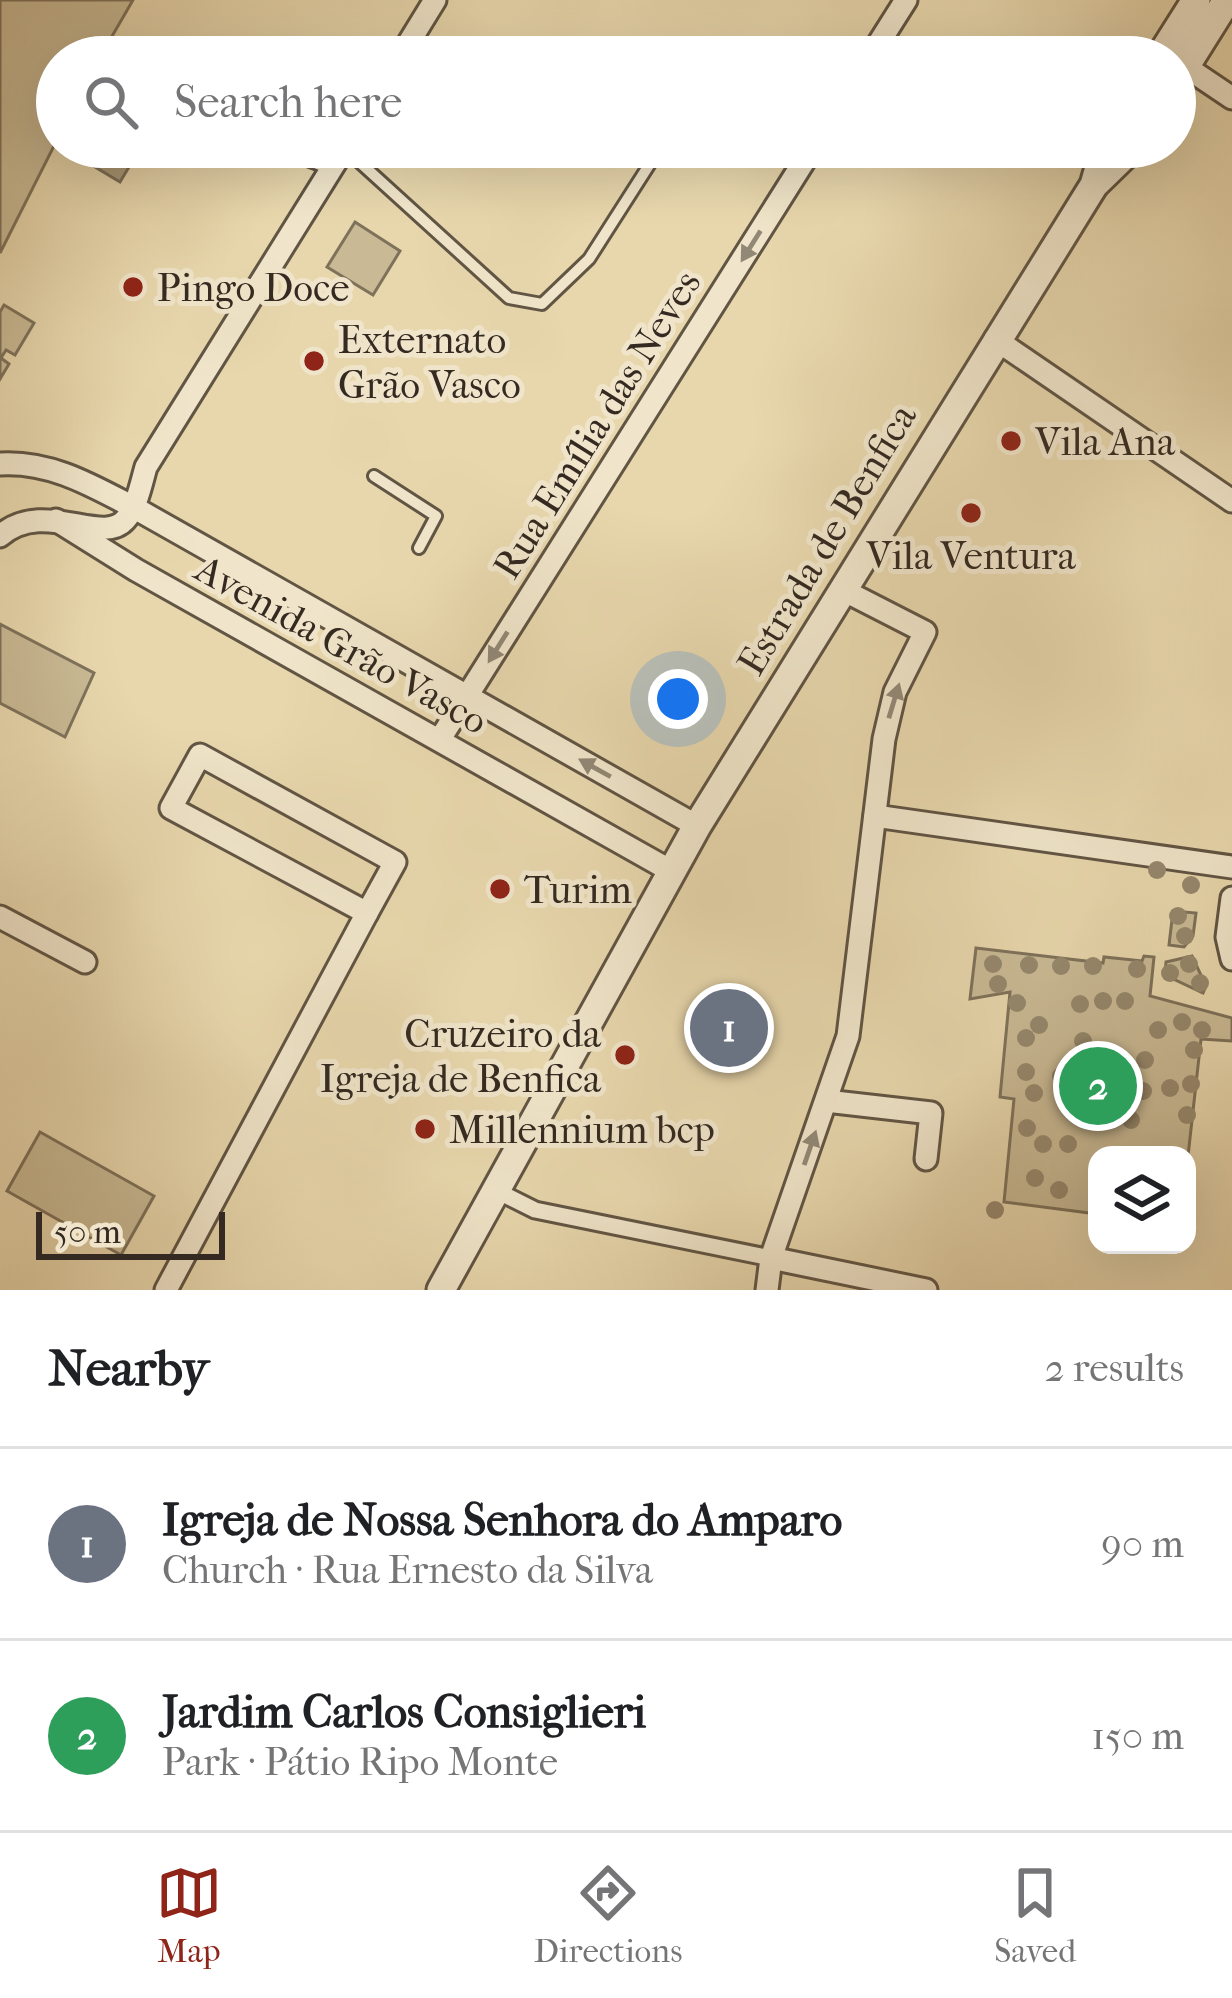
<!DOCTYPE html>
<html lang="en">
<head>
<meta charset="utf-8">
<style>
  body { margin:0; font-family:"IM FELL French Canon",serif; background:#f2f2f2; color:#202124 }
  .controls { position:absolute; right:36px; bottom:36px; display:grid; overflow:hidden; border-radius:24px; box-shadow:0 12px 48px #0002 }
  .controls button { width:108px; height:108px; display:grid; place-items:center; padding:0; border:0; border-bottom:3px solid #e0e0e0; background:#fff; color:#202124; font:60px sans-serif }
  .scale { position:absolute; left:36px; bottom:30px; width:189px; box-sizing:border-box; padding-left:12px; border:6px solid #342a21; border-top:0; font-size:33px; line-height:42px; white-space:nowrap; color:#342a21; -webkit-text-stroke:9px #f0e5ca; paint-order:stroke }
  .you { position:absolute; left:678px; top:699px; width:42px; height:42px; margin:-30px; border:9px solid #fff; border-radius:50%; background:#1a73e8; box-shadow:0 0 0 18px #1a73e833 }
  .badge { display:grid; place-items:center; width:78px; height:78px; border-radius:50%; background:#8f2418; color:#fff; font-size:39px; font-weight:700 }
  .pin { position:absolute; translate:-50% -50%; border:6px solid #fff; box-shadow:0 3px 12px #0006 }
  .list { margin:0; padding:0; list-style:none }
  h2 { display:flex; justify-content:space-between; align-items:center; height:156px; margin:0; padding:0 48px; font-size:51px }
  h2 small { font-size:39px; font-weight:400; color:#757577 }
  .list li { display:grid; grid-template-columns:78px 1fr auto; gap:36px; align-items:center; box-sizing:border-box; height:192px; padding:0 48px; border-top:3px solid #e0e0e0 }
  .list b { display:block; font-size:45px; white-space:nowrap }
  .list p { margin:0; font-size:39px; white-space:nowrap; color:#757577 }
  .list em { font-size:39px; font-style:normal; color:#757577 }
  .icon { flex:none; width:66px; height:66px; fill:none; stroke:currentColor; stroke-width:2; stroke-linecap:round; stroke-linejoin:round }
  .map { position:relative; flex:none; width:1232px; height:1290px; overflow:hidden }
  .search { position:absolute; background:#fff; box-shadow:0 12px 48px #0002; left:36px; right:36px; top:36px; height:132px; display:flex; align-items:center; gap:30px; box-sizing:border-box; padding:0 42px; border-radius:66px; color:#757577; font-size:45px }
  .sheet { height:540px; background:#fff }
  nav { display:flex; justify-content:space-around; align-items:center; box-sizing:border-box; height:168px; border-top:3px solid #e0e0e0; background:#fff; font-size:33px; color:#757577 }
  nav a { display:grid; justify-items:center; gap:6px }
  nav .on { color:#8f2418 }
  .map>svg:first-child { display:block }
  .green { fill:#c9ba95; stroke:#7e725b; stroke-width:3 }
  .water { fill:#ab9c7d; stroke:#7b6e58; stroke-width:3 }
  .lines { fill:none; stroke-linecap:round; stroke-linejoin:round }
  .service-casing { stroke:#615544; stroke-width:16 }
  .pedestrian-casing { stroke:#615544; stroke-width:21 }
  .minor-casing { stroke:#615544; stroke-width:27 }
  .tertiary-casing { stroke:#615544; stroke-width:33 }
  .service { stroke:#f0e5ca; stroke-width:10 }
  .pedestrian { stroke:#f0e5ca; stroke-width:15 }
  .minor { stroke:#f0e5ca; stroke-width:21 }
  .tertiary { stroke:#f0e5ca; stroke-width:27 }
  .tree { fill:#96886d }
  .oneway { fill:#928876 }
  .poi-dot { fill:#8f2418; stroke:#f0e5ca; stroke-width:4.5 }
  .labels { text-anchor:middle; stroke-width:10; stroke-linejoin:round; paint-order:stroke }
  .poi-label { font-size:39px; fill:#342a21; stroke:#f0e5ca; text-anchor:start }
  .street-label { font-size:39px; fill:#342a21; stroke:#f0e5ca }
</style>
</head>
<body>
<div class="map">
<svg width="1232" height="1290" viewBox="0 0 1232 1290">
  <rect width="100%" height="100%" fill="#e8d7ad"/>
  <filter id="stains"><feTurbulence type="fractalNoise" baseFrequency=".00167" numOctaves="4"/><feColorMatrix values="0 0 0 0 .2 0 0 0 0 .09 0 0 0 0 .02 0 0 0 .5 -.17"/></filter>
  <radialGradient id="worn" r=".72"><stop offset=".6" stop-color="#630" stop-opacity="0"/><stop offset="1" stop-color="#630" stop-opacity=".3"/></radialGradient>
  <g class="green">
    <path d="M0 0H133L100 57H57V140L0 253Z"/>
    <path d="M355 222 400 251 373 295 327 267Z"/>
    <path d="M4 305 34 323 15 355 6 350 1 358 9 364 0 379V312Z"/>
    <path d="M0 624 94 673 65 737 0 703Z"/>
    <path d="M1173 911 1196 913 1193 936 1184 947 1169 945Z"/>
    <path d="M976 948 1103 963 1104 957 1142 961 1144 956 1154 957 1150 996 1232 1018V1041L1201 1039 1187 1165V1155H1097V1214L1004 1202 1014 1099 1000 1097 1010 992 970 999Z"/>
    <path d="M1192 956 1206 986 1203 993 1165 975 1166 962Z"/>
    <path d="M40 1132 154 1196 121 1255 7 1191Z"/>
  </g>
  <path class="water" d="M107 147H141L120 182 95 167Z"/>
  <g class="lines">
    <defs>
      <g id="service">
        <path d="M273 147 331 169"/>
        <path d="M344 148 509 298 542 304 589 259 651 162"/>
        <path d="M374 476 436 516 419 548"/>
      </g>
      <path id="pedestrian" d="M495 1190 535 1210 771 1258"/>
      <g id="minor">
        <path d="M400 57 435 0"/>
        <path d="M870 57 906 0"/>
        <path d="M1186 67 1232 98"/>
        <path d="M995 339 1232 501"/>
        <path d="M0 464C50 461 91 485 133 507L697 826"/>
        <path d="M56 520 136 570 671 871"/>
        <path d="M0 536C43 498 102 546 125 520 137 507 141 484 146 467L345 147"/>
        <path d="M440 739 813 147"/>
        <path d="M200 755 395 862 367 913 171 808Z"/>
        <path d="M875 816 1232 867"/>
        <path d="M1232 898 1227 937 1232 959"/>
        <path d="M0 917 85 962"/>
        <path d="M826 1101 931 1113 926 1159"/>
        <path d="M771 1258 926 1290"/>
        <path d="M166 1290 367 913"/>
        <path d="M767 1290 771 1258 848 1036 884 739 895 692 925 632 841 589"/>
      </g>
      <g id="tertiary">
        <path d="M1160 57 1196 0"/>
        <path d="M1175 83 1227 0"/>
        <path d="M1097 182 1133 147"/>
        <path d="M441 1290 697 826 1094 185 1105 147"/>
      </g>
    </defs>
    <use href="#service" class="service-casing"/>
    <use href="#pedestrian" class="pedestrian-casing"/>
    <use href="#minor" class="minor-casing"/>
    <use href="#tertiary" class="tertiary-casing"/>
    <use href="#service" class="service"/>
    <use href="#pedestrian" class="pedestrian"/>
    <use href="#minor" class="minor"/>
    <use href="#tertiary" class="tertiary"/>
  </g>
  <g class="tree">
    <circle cx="1157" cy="870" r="9"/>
    <circle cx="1191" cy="885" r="9"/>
    <circle cx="1178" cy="916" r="9"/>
    <circle cx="1185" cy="936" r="9"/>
    <circle cx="993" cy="964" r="9"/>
    <circle cx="1189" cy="964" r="9"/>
    <circle cx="1029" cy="965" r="9"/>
    <circle cx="1061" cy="966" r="9"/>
    <circle cx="1093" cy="966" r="9"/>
    <circle cx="1137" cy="969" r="9"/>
    <circle cx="1170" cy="973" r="9"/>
    <circle cx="1200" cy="983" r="9"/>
    <circle cx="998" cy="984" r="9"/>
    <circle cx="1103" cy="1001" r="9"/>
    <circle cx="1125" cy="1001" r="9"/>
    <circle cx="1017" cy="1003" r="9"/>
    <circle cx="1080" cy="1004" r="9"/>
    <circle cx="1182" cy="1022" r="9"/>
    <circle cx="1039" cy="1025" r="9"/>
    <circle cx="1158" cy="1030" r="9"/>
    <circle cx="1202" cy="1030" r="9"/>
    <circle cx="1026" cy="1038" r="9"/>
    <circle cx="1083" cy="1041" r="9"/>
    <circle cx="1194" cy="1050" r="9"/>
    <circle cx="1145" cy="1060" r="9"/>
    <circle cx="1026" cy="1072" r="9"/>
    <circle cx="1061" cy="1076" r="9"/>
    <circle cx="1102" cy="1082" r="9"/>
    <circle cx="1191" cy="1084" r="9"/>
    <circle cx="1080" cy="1087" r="9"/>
    <circle cx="1170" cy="1088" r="9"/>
    <circle cx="1143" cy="1091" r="9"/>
    <circle cx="1034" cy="1093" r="9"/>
    <circle cx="1187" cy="1115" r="9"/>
    <circle cx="1131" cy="1120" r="9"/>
    <circle cx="1027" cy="1128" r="9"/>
    <circle cx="1043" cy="1144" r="9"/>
    <circle cx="1068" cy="1144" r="9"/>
    <circle cx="1035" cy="1178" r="9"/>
    <circle cx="1059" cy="1190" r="9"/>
    <circle cx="995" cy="1210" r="9"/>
  </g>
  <defs><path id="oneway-solid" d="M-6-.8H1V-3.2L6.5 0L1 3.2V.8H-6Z" transform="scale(3)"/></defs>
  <g class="oneway">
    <use href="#oneway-solid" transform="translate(751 246) rotate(122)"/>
    <use href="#oneway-solid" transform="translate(498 647) rotate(122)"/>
    <use href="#oneway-solid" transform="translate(894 701) rotate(-73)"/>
    <use href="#oneway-solid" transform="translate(595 768) rotate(-151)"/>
    <use href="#oneway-solid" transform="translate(810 1148) rotate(-71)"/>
  </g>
  <g class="poi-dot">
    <circle cx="133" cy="287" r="12"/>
    <circle cx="314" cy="361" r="12"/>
    <circle cx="1011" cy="441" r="12"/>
    <circle cx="971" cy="513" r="12"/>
    <circle cx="500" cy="889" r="12"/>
    <circle cx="625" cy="1055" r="12"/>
    <circle cx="425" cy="1129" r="12"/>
  </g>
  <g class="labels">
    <g class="poi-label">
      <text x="157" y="301">Pingo Doce</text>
      <text x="338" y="353">Externato<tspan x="338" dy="45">Grão Vasco</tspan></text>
      <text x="1035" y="455">Vila Ana</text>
      <text x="971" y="569" text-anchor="middle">Vila Ventura</text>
      <text x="524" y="903">Turim</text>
      <text x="601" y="1047" text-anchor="end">Cruzeiro da<tspan x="601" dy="45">Igreja de Benfica</tspan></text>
      <text x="449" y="1143">Millennium bcp</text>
    </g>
    <g class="street-label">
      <text transform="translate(596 424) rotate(-58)" y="14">Rua Emília das Neves</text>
      <text transform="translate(826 539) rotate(-59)" y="14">Estrada de Benfica</text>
      <text transform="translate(342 644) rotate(29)" y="14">Avenida Grão Vasco</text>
    </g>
  </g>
  <rect width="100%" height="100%" filter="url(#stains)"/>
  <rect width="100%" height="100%" fill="url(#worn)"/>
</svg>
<div class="controls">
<button><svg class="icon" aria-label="layers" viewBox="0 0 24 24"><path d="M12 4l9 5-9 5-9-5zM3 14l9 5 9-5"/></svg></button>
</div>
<div class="scale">50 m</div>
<div class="you"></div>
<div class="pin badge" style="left:729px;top:1028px;background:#6b7280">1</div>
<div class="pin badge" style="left:1098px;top:1086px;background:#2e9e5b">2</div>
<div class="search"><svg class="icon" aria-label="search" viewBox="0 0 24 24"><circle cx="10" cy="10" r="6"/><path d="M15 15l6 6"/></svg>Search here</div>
</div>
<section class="sheet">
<h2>Nearby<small>2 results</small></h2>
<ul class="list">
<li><span class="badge" style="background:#6b7280">1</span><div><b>Igreja de Nossa Senhora do Amparo</b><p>Church · Rua Ernesto da Silva</p></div><em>90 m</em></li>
<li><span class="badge" style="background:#2e9e5b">2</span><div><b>Jardim Carlos Consiglieri</b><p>Park · Pátio Ripo Monte</p></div><em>150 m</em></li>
</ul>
</section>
<nav>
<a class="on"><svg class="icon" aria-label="map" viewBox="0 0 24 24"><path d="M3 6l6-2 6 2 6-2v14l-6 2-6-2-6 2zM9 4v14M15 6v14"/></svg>Map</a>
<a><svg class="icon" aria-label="directions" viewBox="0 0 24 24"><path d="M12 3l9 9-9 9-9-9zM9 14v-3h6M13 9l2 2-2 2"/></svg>Directions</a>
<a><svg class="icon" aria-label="saved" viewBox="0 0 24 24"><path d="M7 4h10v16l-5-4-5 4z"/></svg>Saved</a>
</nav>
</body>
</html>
